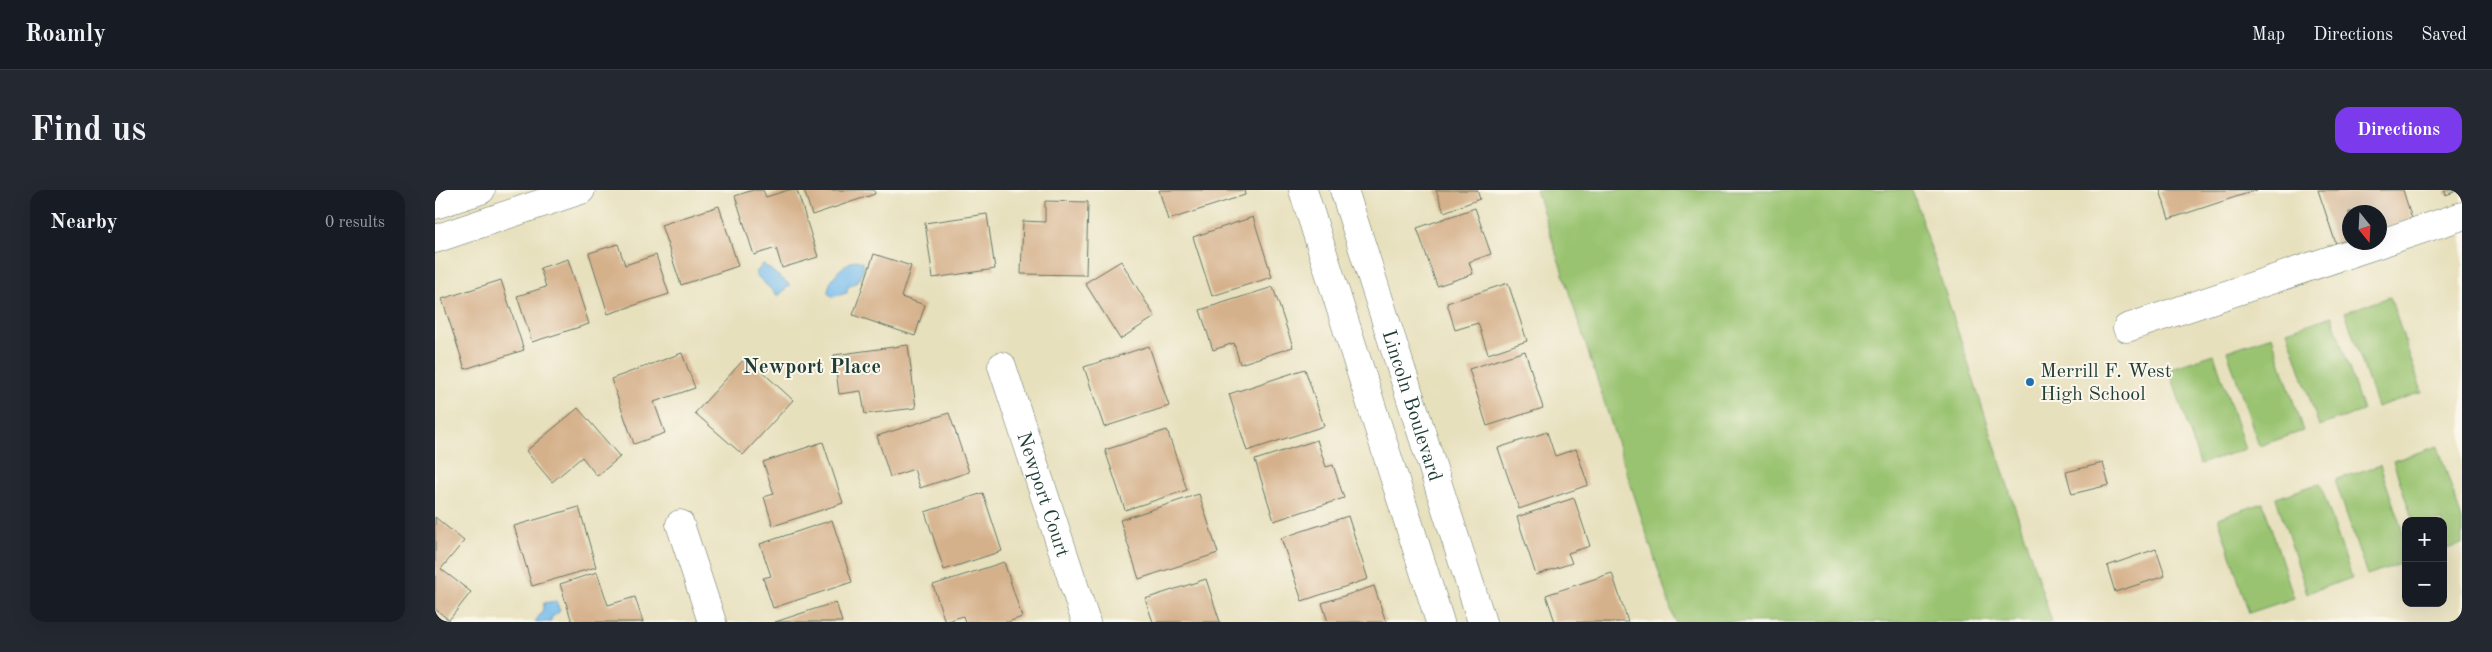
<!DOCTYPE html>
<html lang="en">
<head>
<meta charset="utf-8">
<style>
  body { margin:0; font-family:"Old Standard TT",serif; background:#242831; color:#f1f3f6 }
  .controls { position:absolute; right:15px; bottom:15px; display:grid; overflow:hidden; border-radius:10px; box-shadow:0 5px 20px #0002 }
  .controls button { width:45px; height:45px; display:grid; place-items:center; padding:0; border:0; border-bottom:1px solid #363941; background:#171b24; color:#f1f3f6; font:25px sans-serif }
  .compass { position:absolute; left:1907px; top:15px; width:45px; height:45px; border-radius:50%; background:#171b24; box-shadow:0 5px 20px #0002; rotate:162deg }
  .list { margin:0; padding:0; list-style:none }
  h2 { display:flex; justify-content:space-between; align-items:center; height:65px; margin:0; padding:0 20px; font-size:21px }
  h2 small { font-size:16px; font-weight:400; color:#9ea1a6 }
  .map { position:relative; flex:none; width:2027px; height:432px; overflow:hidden; border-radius:15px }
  header { display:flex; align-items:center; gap:30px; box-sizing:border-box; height:70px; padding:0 25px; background:#171b24; border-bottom:1px solid #363941 }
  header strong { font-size:24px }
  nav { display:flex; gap:28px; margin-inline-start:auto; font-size:18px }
  .intro { display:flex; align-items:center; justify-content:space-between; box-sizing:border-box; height:120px; padding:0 30px }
  h1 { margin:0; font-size:35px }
  .button { padding:12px 22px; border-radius:15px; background:#7c3aed; color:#fff; font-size:18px; font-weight:700 }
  main { display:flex; gap:30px; padding:0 30px }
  aside { flex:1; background:#171b24; border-radius:15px; box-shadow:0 5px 20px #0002 }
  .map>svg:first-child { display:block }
  .green { fill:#99c370; stroke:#5c8052 }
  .water { fill:#75bcec; stroke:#4a7c90 }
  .building { fill:#d5b18b }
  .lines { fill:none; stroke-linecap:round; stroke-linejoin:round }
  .minor-casing { stroke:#657664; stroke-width:29 }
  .minor { stroke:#fff; stroke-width:28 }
  .poi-dot { fill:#1f6fb2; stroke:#fbf7ec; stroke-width:2 }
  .labels { text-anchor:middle; stroke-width:4; stroke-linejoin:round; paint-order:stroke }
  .poi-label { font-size:20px; fill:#1f3d34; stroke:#fbf7ec; text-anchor:start }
  .street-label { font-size:20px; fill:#1f3d34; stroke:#fbf7ec }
  .neighbourhood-label { font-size:21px; font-weight:bold; fill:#1f3d34; stroke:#fbf7ec }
</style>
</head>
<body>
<header>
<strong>Roamly</strong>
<nav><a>Map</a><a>Directions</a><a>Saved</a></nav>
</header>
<div class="intro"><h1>Find us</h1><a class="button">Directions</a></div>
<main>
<aside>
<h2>Nearby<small>0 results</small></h2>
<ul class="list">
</ul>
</aside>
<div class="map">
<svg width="2027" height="432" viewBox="0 0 2027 432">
  <rect width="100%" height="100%" fill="#fbf7ec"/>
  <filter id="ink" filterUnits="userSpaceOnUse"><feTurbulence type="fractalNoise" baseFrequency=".02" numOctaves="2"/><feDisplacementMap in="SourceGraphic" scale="10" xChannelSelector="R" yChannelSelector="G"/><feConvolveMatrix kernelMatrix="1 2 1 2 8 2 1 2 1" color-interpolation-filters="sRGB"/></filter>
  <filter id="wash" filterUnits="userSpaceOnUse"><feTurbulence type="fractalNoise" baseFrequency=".0096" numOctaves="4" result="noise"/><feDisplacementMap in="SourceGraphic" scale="20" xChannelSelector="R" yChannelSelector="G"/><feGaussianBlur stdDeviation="1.12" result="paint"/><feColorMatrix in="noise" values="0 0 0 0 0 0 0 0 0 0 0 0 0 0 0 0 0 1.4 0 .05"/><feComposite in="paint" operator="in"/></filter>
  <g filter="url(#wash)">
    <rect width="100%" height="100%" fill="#e7e0bd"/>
    <g class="green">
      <path d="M1101 0H1477L1617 432H1240Z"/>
      <path d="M1955 107 1987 202 1942 217 1910 122Z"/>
      <path d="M1897 126 1928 221 1884 236 1852 141Z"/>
      <path d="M1837 146 1868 241 1824 256 1792 161Z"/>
      <path d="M1779 164 1810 259 1765 274 1734 179Z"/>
      <path d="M2003 256 2027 330V354L2008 360V331H1978L1958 271Z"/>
      <path d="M1945 275 1971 352V372L1932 385 1900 290Z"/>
      <path d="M1885 293 1917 388 1872 403 1841 308Z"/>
      <path d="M1828 313 1859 408 1814 423 1783 328Z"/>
    </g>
    <g class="water">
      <path d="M421 70 427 72 429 77 423 91 412 98V103L397 107 393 103C393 89 408 74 421 70Z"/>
      <path d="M328 74 355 95 343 106 320 84Z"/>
      <path d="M121 411 125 421 116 428V432H100L107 422 109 413Z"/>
    </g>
    <g id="blocks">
      <g class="building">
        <path d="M318 0H328L331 7 353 0H362L383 67 347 78 341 58 319 65 300 6Z"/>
        <path d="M369 0H439L440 4 377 25Z"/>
        <path d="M724 0H809L810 5 733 30Z"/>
        <path d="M1001 0H1042L1045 9 1009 22Z"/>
        <path d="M1725 0H1822L1734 29Z"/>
        <path d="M1883 0H1968L1977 29 1944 40V22H1914V49L1901 54Z"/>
        <path d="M2009 0H2024L2011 5Z"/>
        <path d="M610 11 653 12 651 85 586 84 588 31 610 32Z"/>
        <path d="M284 16 303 76 246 95 226 35Z"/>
        <path d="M1040 18 1056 64 1034 72 1038 84 1002 96 982 38Z"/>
        <path d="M552 24 560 79 498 88 490 33Z"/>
        <path d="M818 27 837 87 777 106 758 47Z"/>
        <path d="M183 54 190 75 221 65 234 104 173 124 154 63Z"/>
        <path d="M439 64 476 76 466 107 490 115 480 146 418 125Z"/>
        <path d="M133 69 154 134 97 152 82 106 111 97 105 78Z"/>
        <path d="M686 71 720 127 685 149 650 93Z"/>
        <path d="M66 90 89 160 30 179 7 109Z"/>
        <path d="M1073 93 1092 151 1053 164 1043 133 1020 140 1012 113Z"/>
        <path d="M838 97 858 157 805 174 799 153 778 160 765 120Z"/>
        <path d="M473 155 481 218 430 224 426 201 404 204 399 165Z"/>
        <path d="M714 156 734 216 669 237 649 177Z"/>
        <path d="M1090 161 1108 218 1052 236 1034 179Z"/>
        <path d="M247 163 260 198 219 212 230 243 199 254 176 189Z"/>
        <path d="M311 167 358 210 308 265 260 223Z"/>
        <path d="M870 179 889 236 812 261 794 204Z"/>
        <path d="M143 218 185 267 162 286 147 267 117 292 91 261Z"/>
        <path d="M514 223 534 282 485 298 479 279 455 287 442 246Z"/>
        <path d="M732 240 752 300 690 320 670 260Z"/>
        <path d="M1112 242 1120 266 1141 259 1153 295 1084 319 1063 258Z"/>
        <path d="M882 250 891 277 898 275 909 308 839 331 820 270Z"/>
        <path d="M388 252 408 313 338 336 329 307 339 304 328 272Z"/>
        <path d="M1668 273 1674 295 1637 304 1631 282Z"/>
        <path d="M548 303 567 361 509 380 490 322Z"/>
        <path d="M764 304 783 363 704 389 685 330Z"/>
        <path d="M1139 308 1155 356 1133 363 1137 373 1101 385 1082 327Z"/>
        <path d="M144 317 161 377 97 396 79 336Z"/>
        <path d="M913 326 933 389 867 411 846 348Z"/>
        <path d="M0 327 29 351 6 379 36 402 14 430 0 419Z"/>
        <path d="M397 330 417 392 338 418 328 388 336 386 325 354Z"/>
        <path d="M1721 359 1730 386 1680 402 1672 376Z"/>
        <path d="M569 372 587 427 573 432H530L528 426 510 432 498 395Z"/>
        <path d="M162 382 173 415 200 407 208 432H137L125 394Z"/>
        <path d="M1177 383 1193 432H1120L1111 405Z"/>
        <path d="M771 389 785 432H718L710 409Z"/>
        <path d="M939 396 951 432H893L887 413Z"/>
        <path d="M401 412 407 432H340Z"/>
      </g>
    </g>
  </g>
  <g filter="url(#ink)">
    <use href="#blocks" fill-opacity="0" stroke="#657664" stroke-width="1"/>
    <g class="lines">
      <defs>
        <g id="minor">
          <path d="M868 0 1005 432"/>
          <path id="s1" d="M909 0 1047 432"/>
          <path d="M0 15 46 0"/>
          <path d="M0 49 146 0"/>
          <path d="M1692 138 2027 26"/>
          <path id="s2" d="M567 176 651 432"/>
          <path d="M245 334 277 432"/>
        </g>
      </defs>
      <use href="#minor" class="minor-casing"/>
      <use href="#minor" class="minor"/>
    </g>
  </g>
  <circle class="poi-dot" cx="1595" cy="192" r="5"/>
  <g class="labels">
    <g class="poi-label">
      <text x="1605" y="187">Merrill F. West<tspan x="1605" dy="23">High School</tspan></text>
    </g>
    <g class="street-label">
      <text dy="7" stroke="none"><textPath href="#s1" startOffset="226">Lincoln Boulevard</textPath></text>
      <text dy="7" stroke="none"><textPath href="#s2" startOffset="135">Newport Court</textPath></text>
    </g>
    <g class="neighbourhood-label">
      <text x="377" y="183">Newport Place</text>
    </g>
  </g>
</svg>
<div class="controls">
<button>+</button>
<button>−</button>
</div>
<svg class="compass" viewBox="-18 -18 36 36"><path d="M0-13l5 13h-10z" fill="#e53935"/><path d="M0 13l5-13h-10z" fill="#9ea1a6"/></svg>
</div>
</main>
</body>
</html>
